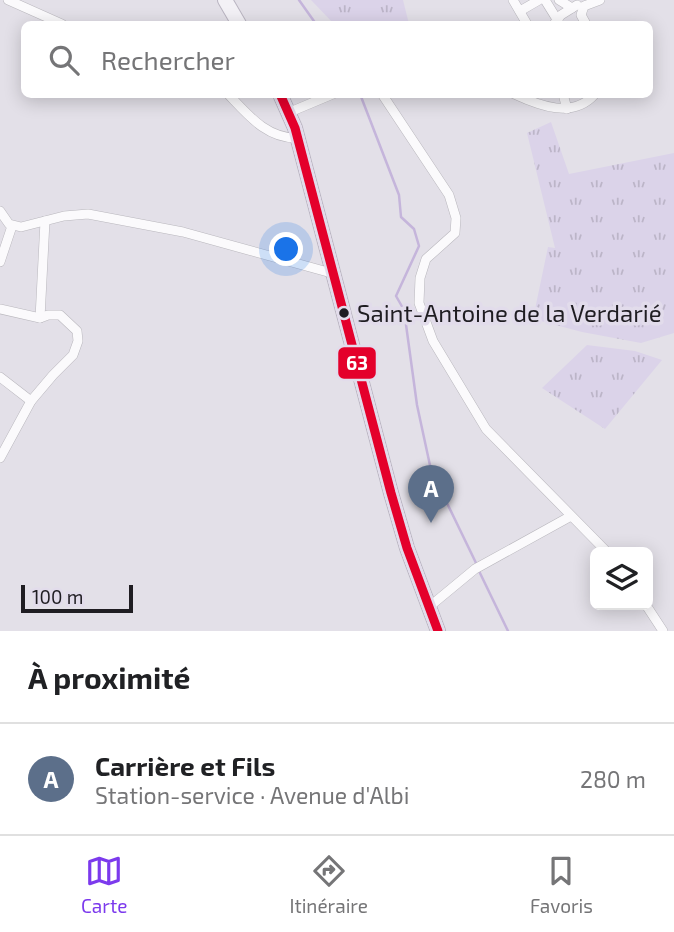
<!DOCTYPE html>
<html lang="fr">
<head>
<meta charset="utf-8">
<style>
  body { margin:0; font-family:"Exo 2",sans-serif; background:#f2f2f2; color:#202124 }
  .controls { position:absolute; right:21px; bottom:21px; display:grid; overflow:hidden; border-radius:10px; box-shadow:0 4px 18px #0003 }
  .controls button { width:63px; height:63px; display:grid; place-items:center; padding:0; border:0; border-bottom:2px solid #e0e0e0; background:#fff; color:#202124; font:35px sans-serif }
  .scale { position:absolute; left:21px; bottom:18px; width:112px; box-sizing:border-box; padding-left:7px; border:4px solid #1f1d22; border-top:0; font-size:19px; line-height:24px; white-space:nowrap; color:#1f1d22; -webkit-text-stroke:5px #e2dceb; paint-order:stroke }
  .you { position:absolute; left:287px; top:250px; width:24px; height:24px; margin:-18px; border:5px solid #fff; border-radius:50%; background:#1a73e8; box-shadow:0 0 0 10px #1a73e833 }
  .badge { display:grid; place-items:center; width:46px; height:46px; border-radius:50%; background:#7c3aed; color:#fff; font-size:23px; font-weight:700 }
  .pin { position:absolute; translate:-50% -58px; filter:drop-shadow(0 2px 4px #0008) }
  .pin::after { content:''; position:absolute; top:37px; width:24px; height:21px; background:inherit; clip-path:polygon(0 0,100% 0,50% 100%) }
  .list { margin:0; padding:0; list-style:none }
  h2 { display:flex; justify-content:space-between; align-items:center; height:91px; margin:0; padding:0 28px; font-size:30px }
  h2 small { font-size:23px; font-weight:400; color:#757577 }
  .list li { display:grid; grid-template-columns:46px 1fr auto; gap:21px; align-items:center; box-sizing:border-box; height:112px; padding:0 28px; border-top:2px solid #e0e0e0 }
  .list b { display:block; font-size:26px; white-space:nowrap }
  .list p { margin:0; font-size:23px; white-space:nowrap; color:#757577 }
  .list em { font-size:23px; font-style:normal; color:#757577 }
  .icon { flex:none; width:38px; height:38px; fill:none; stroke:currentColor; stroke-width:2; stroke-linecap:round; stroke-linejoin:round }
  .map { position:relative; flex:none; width:674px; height:631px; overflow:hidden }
  .search { position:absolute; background:#fff; box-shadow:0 4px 18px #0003; left:21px; right:21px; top:21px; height:77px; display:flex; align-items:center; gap:18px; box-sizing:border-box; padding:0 24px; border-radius:10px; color:#757577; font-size:26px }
  .sheet { height:203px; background:#fff }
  nav { display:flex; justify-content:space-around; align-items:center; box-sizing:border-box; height:98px; border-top:2px solid #e0e0e0; background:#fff; font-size:19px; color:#757577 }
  nav a { display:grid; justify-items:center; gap:4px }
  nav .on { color:#7c3aed }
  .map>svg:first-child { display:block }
  .grass { fill:url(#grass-tufts) }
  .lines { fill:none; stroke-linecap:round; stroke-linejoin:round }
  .stream { stroke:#c5b5db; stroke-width:2.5 }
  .street-casing { stroke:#b9b7bd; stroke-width:10 }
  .primary-casing { stroke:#bab5c2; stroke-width:16 }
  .street { stroke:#fbfafc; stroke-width:9 }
  .primary { stroke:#f3f1f6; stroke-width:14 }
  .bus-1-casing { stroke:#e2dceb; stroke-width:14 }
  .bus-1 { stroke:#e4002b; stroke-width:9 }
  .bus-dot { fill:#1f1d22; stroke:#e2dceb; stroke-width:2.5 }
  .labels { text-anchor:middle; stroke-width:7; stroke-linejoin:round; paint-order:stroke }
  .bus-label { font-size:24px; fill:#1f1d22; stroke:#e2dceb; text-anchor:start }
  .line-badge { stroke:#e2dceb; stroke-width:2.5 }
  .badge-label { font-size:19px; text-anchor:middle; font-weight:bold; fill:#fff }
</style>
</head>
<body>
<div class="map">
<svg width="674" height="631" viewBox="0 0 674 631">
  <defs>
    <pattern id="grass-tufts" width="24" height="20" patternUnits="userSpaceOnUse" patternTransform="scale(1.75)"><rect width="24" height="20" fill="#dbd3e9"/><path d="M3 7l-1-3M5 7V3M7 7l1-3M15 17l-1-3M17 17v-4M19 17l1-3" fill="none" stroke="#bcb5c8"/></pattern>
  </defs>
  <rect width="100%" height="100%" fill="#e3e0e8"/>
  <g class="grass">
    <path d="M311 0H403L409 24H334Z"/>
    <path d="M551 122 569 174 674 153V333L641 343 582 332 533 319 548 247 555 248 527 133Z"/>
    <path d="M587 345 635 351 662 360 605 429 542 388Z"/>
  </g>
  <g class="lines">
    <g class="stream">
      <path d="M299 0 316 24"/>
      <path d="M360 94 399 195 401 217 414 229 419 246 396 296 404 310 417 405 431 470 477 565"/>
      <path d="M479 571 508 631"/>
    </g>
    <defs>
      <g id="street">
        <path d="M8 0 62 24"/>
        <path d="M513 0 527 24"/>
        <path d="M545 0 558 21"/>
        <path d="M559 0 572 8"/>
        <path d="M520 11 539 0"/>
        <path d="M554 24 561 15 577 5"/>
        <path d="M586 24 581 15 584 6 600 0"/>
        <path d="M228 94C248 115 267 139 298 138"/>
        <path d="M382 94 449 195 456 218 455 233 426 259 420 278 419 303 433 341 486 429 607 552"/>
        <path d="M514 94C540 106 573 119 595 94"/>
        <path d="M563 94 567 109"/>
        <path d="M290 112 333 94"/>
        <path d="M0 211 9 224 21 227 64 216 88 214 183 232 335 274"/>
        <path d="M0 262 12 226"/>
        <path d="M0 309 40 318 48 315H60L77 331 78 341 73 355 53 375 31 401 0 458"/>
        <path d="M40 318 45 221"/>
        <path d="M0 377 31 401"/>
        <path d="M646 605 663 631"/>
        <path d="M429 607 475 569 571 516"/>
      </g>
      <g id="primary">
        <path d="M225 0 239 24"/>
        <path d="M280 94 295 128 391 493 407 548 438 631"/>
      </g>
    </defs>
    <use href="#street" class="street-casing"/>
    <use href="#primary" class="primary-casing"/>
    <use href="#street" class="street"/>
    <use href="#primary" class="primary"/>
    <defs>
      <path id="bus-1" d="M280 94 295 128 391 493 407 548 438 631"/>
    </defs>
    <use href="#bus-1" class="bus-1-casing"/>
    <use href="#bus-1" class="bus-1"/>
  </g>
  <circle class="bus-dot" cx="344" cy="313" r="6"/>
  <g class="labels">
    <g class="bus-label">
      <text x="357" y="322">Saint-Antoine de la Verdarié</text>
    </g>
  </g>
  <rect class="line-badge" x="337" y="346" width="40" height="34" rx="7" fill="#e4002b"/>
  <g class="badge-label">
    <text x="357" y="370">63</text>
  </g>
</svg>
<div class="controls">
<button><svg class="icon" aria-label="layers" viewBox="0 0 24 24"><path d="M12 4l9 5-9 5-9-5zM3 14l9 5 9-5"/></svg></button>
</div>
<div class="scale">100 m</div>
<div class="you"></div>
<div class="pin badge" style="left:431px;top:523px;background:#5c6f8a">A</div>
<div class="search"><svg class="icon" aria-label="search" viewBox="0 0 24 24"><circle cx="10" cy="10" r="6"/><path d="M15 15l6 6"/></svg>Rechercher</div>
</div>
<section class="sheet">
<h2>À proximité<small></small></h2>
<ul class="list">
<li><span class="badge" style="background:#5c6f8a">A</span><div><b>Carrière et Fils</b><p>Station-service · Avenue d'Albi</p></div><em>280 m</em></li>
</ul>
</section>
<nav>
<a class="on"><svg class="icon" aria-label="map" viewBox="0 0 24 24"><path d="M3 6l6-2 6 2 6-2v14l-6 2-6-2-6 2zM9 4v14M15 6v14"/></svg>Carte</a>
<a><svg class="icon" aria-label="directions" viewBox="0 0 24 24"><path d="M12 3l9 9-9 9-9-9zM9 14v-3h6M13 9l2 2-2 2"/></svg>Itinéraire</a>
<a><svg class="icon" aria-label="saved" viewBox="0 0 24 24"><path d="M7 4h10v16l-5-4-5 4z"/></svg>Favoris</a>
</nav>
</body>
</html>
